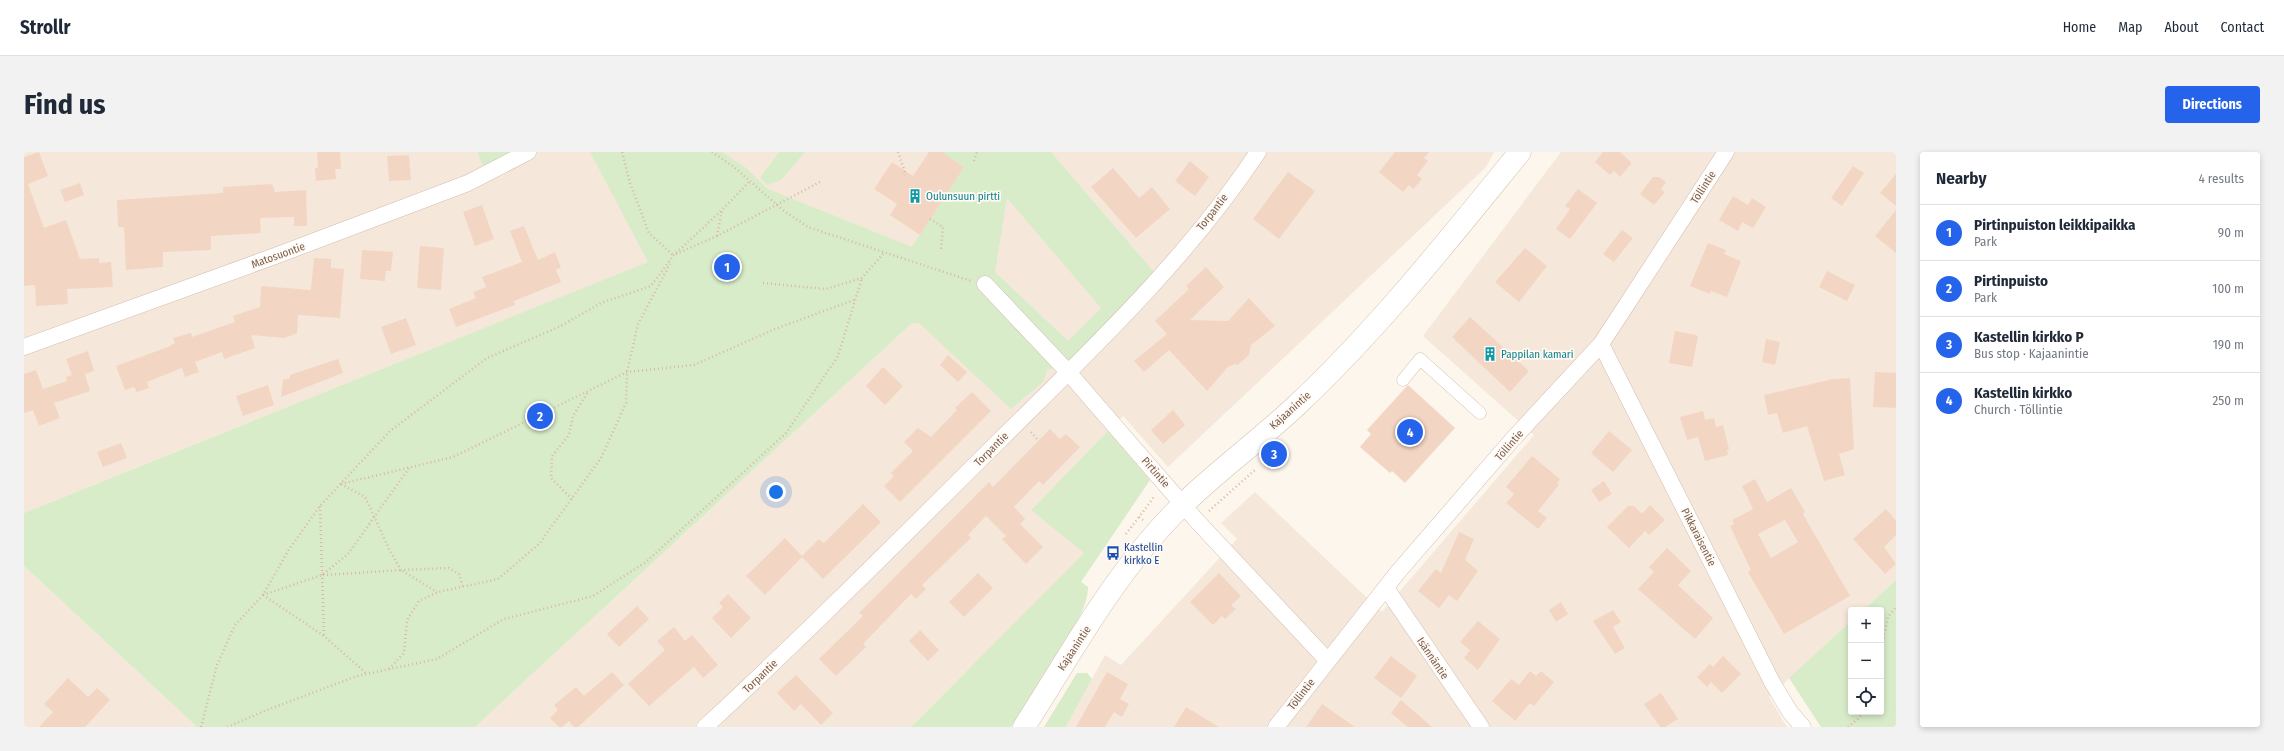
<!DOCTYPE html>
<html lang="en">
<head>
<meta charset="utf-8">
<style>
  body { margin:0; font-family:"Fira Sans Condensed",sans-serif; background:#f2f2f3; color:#1f2937 }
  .controls { position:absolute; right:12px; bottom:12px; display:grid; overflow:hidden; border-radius:4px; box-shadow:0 2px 6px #0003 }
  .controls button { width:36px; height:36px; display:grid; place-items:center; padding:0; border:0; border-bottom:1px solid #e0e1e3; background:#fff; color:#1f2937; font:20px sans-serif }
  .you { position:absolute; left:752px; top:340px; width:14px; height:14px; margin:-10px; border:3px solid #fff; border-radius:50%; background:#1a73e8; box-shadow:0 0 0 6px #1a73e833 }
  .badge { display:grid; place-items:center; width:26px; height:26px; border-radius:50%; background:#2563eb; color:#fff; font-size:13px; font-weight:700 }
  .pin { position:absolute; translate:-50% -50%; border:2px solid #fff; box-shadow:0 1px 4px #0006 }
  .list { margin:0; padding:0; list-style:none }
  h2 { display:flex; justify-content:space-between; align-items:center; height:52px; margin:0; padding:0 16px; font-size:17px }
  h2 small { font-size:13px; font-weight:400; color:#747a83 }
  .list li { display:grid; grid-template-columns:26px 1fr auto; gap:12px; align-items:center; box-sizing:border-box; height:56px; padding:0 16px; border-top:1px solid #e0e1e3 }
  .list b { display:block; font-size:15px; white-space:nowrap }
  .list p { margin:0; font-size:13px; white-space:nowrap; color:#747a83 }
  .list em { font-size:13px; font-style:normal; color:#747a83 }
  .icon { flex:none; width:22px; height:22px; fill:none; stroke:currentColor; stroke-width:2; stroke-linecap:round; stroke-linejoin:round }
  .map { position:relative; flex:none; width:1872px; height:575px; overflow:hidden; border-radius:4px }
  header { display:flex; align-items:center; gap:24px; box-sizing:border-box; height:56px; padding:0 20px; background:#fff; border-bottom:1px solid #e0e1e3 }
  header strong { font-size:19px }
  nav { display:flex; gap:22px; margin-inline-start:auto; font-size:14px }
  .intro { display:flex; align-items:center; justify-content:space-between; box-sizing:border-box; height:96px; padding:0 24px }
  h1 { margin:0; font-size:28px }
  .button { padding:10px 18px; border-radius:4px; background:#2563eb; color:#fff; font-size:14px; font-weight:700 }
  main { display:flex; gap:24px; padding:0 24px }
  aside { flex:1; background:#fff; border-radius:4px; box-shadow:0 2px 6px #0003 }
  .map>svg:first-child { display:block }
  .residential { fill:#f5e8da }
  .green { fill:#d8ecc9; fill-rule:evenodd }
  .building { fill:#f3d5c3; fill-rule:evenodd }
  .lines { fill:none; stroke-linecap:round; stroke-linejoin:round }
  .pedestrian-casing { stroke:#d1beb0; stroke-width:13 }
  .minor-casing { stroke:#d1beb0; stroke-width:17 }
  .secondary-casing { stroke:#d6c0b0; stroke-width:23 }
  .path { stroke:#d9b8a5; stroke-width:2.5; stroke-dasharray:1 3; stroke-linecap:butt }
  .pedestrian { stroke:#fff; stroke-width:12 }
  .minor { stroke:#fff; stroke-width:16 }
  .secondary { stroke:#fff; stroke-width:22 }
  .labels { text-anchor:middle; stroke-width:3.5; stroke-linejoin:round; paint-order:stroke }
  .street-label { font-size:11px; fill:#7a5c4d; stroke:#fffaf3 }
  .culture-label { font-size:11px; fill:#0d838f; stroke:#fffaf3; text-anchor:start }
  .transit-label { font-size:11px; fill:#164399; stroke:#fffaf3; text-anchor:start }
</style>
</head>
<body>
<header>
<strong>Strollr</strong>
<nav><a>Home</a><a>Map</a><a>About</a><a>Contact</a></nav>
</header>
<div class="intro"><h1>Find us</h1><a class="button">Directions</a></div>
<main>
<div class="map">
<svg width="1872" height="575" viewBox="0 0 1872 575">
  <rect width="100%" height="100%" fill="#fdf6ec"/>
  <g class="residential">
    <path d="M0 0H453L460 17 486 0H566L625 110 0 361Z"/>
    <path d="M696 0H1470L1462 15 1144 315 1099 264 1007 358 1061 401 887 575H451L887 172 895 171 1019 230 782 82Z"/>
    <path d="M1537 0H1872V428L1839 458H1827V469L1745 545 1763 575H1042L1081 503 1097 513 1213 387 1197 371 1231 340 1358 460 1510 283 1399 184Z"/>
    <path d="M0 414 171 573 170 575H0Z"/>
  </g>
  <g class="green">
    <path d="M453 0H486L460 17Z"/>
    <path d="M566 0H698L721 15 744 37 888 95 940 15 918 0H1027L1131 121 1049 210 1023 218 1019 230 987 257 895 171 887 172 451 575H170L171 573 0 414V361L624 110ZM983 46 1077 156 1044 189 971 120Z"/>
    <path d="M755 0H781L757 28 743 33 736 26Z"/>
    <path d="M1084 279 1126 328 1057 430 1064 435C1065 467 1006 545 987 575H887L1060 401 1007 358Z"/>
    <path d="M1872 428V575H1797L1765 526 1827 469V560H1857V458H1839Z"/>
    <path d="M1053 521H1063L1068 527 1042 575H1020Z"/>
  </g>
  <g class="building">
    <path d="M15 0 24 24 4 32 20 76 42 68 56 107 75 106V111L87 110 89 135 43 137 44 152 12 154 11 133 0 134V5Z"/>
    <path d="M293 0H316L317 17H311L312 27 292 29 291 16H294Z"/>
    <path d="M905 0H918L940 15 896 83 866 63 873 52 850 37 868 10 889 24Z"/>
    <path d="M1371 0H1405L1400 6 1404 9 1393 23 1398 27 1389 37 1385 33 1379 40 1355 20Z"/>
    <path d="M1579 0H1596L1607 10V12L1596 25 1590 19 1586 23 1571 10Z"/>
    <path d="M385 3 387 28 365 29 363 4Z"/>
    <path d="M1166 9 1185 25 1171 44 1151 29Z"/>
    <path d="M1829 14 1840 21 1818 54 1807 46Z"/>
    <path d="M1089 16 1115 46 1128 35 1146 57 1112 86 1067 35Z"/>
    <path d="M1264 20 1291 39 1255 87 1229 67Z"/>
    <path d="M1872 22V54L1856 41Z"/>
    <path d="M1629 25H1635L1642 30 1637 37 1641 40 1630 53 1616 42Z"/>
    <path d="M56 31 60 43 41 50 36 38Z"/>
    <path d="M248 32 251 40 282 38 283 74H270V65L236 66 237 81 187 84V98L139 100V115L102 118 100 75H94L93 48 199 41V35Z"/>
    <path d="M1554 37 1573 51 1546 87 1532 77 1546 57 1541 54Z"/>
    <path d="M1709 44 1724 53 1728 46 1742 55 1729 76 1718 70 1714 79 1695 68Z"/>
    <path d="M458 53 470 87 451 94 439 60Z"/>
    <path d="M1872 58V101L1851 84Z"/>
    <path d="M500 74 514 108 531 100 537 115 532 118 537 130 490 149 491 153 432 175 425 157 452 146 449 140 462 135 458 125 498 110 486 79Z"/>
    <path d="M1598 78 1609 86 1590 110 1579 102Z"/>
    <path d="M1684 91 1702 98 1700 102 1717 109 1703 145 1687 139 1686 142 1666 134Z"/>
    <path d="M396 94 420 96 417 138 393 136Z"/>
    <path d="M1501 96 1523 114 1495 150 1471 130Z"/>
    <path d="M338 98 369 100 367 119H362L361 129 336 127Z"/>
    <path d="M290 106 307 107V116L320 117 316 166 274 163 273 181 260 186 227 183 231 196 200 207 198 200 171 210 175 220 161 225 158 216 123 230 125 236 113 240 110 235 101 238 92 214 144 195 151 191 149 186 167 181 168 185 211 170 209 164 236 155 237 134 287 138Z"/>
    <path d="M1182 115 1200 135 1166 168 1204 169 1225 146 1251 174 1227 193 1225 203 1214 213 1211 212 1204 215 1183 239 1145 198 1120 220 1110 209 1143 182 1131 169 1165 137 1162 134Z"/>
    <path d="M1803 119 1831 133 1823 149 1795 135Z"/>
    <path d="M1446 165 1505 219 1486 240 1428 185Z"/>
    <path d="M382 166 392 193 367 202 357 175Z"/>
    <path d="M1651 179 1672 183 1674 185 1668 215 1645 211Z"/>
    <path d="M1742 187 1756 190 1751 213 1738 210Z"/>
    <path d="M64 199 70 219 61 222 66 239 30 251 36 266 15 274 9 258 0 261V222L12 218 19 237 43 229 42 225 48 223 42 207Z"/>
    <path d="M924 203 943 220 934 230 916 213Z"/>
    <path d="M314 207 319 221 257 245 259 228 266 226V223Z"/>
    <path d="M859 215 879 234 861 253 842 234Z"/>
    <path d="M1851 220 1872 221V256L1849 255Z"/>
    <path d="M1826 226 1830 297 1815 302 1821 323 1800 329 1783 274 1759 281 1753 261 1744 263 1740 243 1809 227Z"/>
    <path d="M244 233 250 253 219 264 212 244Z"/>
    <path d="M1384 233 1431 276 1381 331 1368 319 1366 321 1336 295 1347 282 1343 278Z"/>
    <path d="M948 240 967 259 876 350 860 334 870 324 867 321 889 299 880 290 894 276 907 285 933 258 931 256Z"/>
    <path d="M1149 258 1161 273 1139 292 1127 278Z"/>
    <path d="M1679 259 1681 268 1690 266 1692 275 1699 273 1705 297 1703 298 1704 303 1681 309 1674 285 1663 288 1656 265Z"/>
    <path d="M1026 277 1036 287 1042 282 1056 295 1019 333 1015 329 990 355 1001 367 996 372 1019 395 1002 412 978 387 982 384 962 364 944 383 947 386 898 433 902 437 892 447 887 442 839 492 842 495 812 524 795 507 839 464 835 461 965 330 969 335Z"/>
    <path d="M1585 279 1608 298 1589 320 1567 301Z"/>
    <path d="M97 291 103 306 79 315 73 300Z"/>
    <path d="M1508 304 1536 327 1533 331 1535 333 1514 359 1523 366 1514 377 1482 351 1490 342 1482 335Z"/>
    <path d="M1731 327 1743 350 1767 336 1781 360 1779 362 1826 444 1760 482 1724 420 1727 418 1706 374 1710 372 1708 368 1729 357 1718 334ZM1761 368 1774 390 1747 406 1734 382Z"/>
    <path d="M1580 329 1588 342 1575 350 1567 338Z"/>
    <path d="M839 352 857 370 799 427 778 405 741 443 722 424 761 386 778 404 795 387 800 391Z"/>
    <path d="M1626 353 1641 368 1625 383 1621 379 1605 396 1583 375 1604 354H1610L1618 362Z"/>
    <path d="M1862 357 1872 369V383L1860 395 1872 412 1861 422 1829 387Z"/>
    <path d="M1435 380 1450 387 1441 408 1454 419 1433 449 1425 443 1415 456 1394 439 1412 417 1417 421Z"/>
    <path d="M1643 396 1667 419 1654 433 1689 466 1671 487 1614 437 1630 420 1625 415Z"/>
    <path d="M954 421 969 436 940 465 925 450Z"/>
    <path d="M1195 421 1217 444 1207 453 1212 457 1201 467 1198 464 1189 473 1166 450Z"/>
    <path d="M704 442 727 466 707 486 688 466 699 455 695 451Z"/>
    <path d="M1537 450 1544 462 1532 470 1525 458Z"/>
    <path d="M613 454 625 467 595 495 583 482Z"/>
    <path d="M1589 458 1597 470 1589 475 1601 496 1591 502 1569 469Z"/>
    <path d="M1454 469 1476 487 1454 518 1440 506 1446 498 1436 490Z"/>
    <path d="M650 475 661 489 668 483 694 513 679 526 670 515 625 554 604 532 641 498 633 489Z"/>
    <path d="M896 478 915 498 904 509 885 489Z"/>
    <path d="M1367 504 1393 524 1377 546 1350 526Z"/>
    <path d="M1699 504 1717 522 1698 541 1687 530 1683 535 1673 525 1686 512 1689 515Z"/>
    <path d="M1506 519 1512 524 1517 519 1530 530 1510 554 1506 551 1491 569 1468 549 1487 527 1495 533Z"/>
    <path d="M588 520 600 533 554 575H550L545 569 538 575H535L526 566 534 558 530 553 552 535 560 544Z"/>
    <path d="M1083 520 1104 532 1096 547 1105 552 1098 565 1090 560 1081 575H1052Z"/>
    <path d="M772 523 809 561 797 573 777 552 770 559 753 541Z"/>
    <path d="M44 526 64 545 73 536 86 548 61 575H15L29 560 20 552Z"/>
    <path d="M1637 541 1654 567 1641 575H1636L1620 552Z"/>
    <path d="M1377 548 1408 575H1384L1367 561Z"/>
    <path d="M1298 552 1331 575H1282Z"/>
    <path d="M1162 555 1195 575H1150Z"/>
  </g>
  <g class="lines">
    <defs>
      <path id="pedestrian" d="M1379 228 1396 207 1456 261"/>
      <g id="minor">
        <path d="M961 132 1044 220 1173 369 1303 508"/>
        <path d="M1577 192 1748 530 1766 560 1779 575"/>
        <path d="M0 195 251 104 444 31 504 0"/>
        <path d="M1362 436 1457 575"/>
        <path d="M681 575C782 482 879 384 977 287 1068 197 1163 107 1234 0"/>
        <path d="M1252 575 1374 420 1488 288 1577 192 1702 0"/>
      </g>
      <path id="secondary" d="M1000 575C1042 510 1080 440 1131 382 1173 333 1226 297 1273 253 1355 176 1425 87 1496 0"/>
    </defs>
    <use href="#pedestrian" class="pedestrian-casing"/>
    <use href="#minor" class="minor-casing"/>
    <use href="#secondary" class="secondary-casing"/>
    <g class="path">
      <path d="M598 0 606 31 625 81 650 104"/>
      <path d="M688 0 710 15 760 59 784 75 947 129"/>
      <path d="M874 0 882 23"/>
      <path d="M950 9 953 0"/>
      <path d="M906 67 919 75 917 98"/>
      <path d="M693 84 698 58 726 29"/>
      <path d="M652 102 693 84 796 30"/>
      <path d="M739 131 802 137 838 126 860 101"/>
      <path d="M1007 280 1014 288"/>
      <path d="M317 332 429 305 603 220 670 213 751 177 830 148"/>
      <path d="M317 332 341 345 366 399 377 418 425 416 435 422 439 435"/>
      <path d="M548 347 527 326 528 304 545 283 549 264 564 240"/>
      <path d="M296 354 300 483"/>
      <path d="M1185 359 1232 317"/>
      <path d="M1119 368 1115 365 1130 345"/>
      <path d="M1102 382 1115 365"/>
      <path d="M299 423 377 418 413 440"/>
      <path d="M239 443 298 423 324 402 385 316"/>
      <path d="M239 443 300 484 343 522"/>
      <path d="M1857 498 1864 465 1872 455"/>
      <path d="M365 517 380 501 383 468 395 449 414 440 474 427 515 392 577 306 602 251 603 220 614 172 646 112"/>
      <path d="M177 575 193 513 211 473 239 443 264 399 296 354 366 279 463 206 537 174 577 151 627 134 650 103 698 58"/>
      <path d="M203 575 243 558 333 524 413 507 480 467 569 444 622 410 762 281 814 204 838 126"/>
      <path d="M1824 575 1835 566 1838 560"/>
    </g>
    <use href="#pedestrian" class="pedestrian"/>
    <use href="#minor" class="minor"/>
    <use href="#secondary" class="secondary"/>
  </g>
  <defs>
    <symbol id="building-bare" viewBox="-9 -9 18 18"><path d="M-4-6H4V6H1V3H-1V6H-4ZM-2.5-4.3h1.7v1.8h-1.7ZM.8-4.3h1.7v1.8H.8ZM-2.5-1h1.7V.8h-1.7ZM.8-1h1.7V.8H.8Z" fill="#0f9aa8" stroke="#fffaf3" stroke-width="2.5" paint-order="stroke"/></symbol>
    <symbol id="bus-bare" viewBox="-9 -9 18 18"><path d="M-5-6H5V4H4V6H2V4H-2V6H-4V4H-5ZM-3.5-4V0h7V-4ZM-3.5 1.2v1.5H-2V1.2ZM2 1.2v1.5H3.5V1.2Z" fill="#1a4fb4" stroke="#fffaf3" stroke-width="2.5" paint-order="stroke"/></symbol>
  </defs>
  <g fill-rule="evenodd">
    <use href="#building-bare" x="881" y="34" width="20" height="20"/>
    <use href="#building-bare" x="1456" y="192" width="20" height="20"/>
    <use href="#bus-bare" x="1079" y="391" width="20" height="20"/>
  </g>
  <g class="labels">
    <g class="street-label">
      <text transform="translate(1679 35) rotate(-57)" y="4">Töllintie</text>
      <text transform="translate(1188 60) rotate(-52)" y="4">Torpantie</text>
      <text transform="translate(254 103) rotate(-20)" y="4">Matosuontie</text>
      <text transform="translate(1266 258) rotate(-42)" y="4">Kajaanintie</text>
      <text transform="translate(1485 293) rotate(-49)" y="4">Töllintie</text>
      <text transform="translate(967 297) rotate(-45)" y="4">Torpantie</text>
      <text transform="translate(1132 320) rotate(49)" y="4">Pirtintie</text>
      <text transform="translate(1675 385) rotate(63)" y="4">Pikkaraisentie</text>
      <text transform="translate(1050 496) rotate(-57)" y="4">Kajaanintie</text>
      <text transform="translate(1409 506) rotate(56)" y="4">Isännäntie</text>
      <text transform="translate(736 524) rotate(-44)" y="4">Torpantie</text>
      <text transform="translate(1277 542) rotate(-52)" y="4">Töllintie</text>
    </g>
    <g class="culture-label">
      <text x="902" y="48">Oulunsuun pirtti</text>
      <text x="1477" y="206">Pappilan kamari</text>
    </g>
    <g class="transit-label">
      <text x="1100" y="399">Kastellin<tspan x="1100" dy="13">kirkko E</tspan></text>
    </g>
  </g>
</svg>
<div class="controls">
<button>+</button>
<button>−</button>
<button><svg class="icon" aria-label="locate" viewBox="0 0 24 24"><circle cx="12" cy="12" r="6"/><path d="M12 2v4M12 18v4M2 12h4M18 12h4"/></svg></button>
</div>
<div class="you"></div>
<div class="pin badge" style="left:703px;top:115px">1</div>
<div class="pin badge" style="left:516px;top:264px">2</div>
<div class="pin badge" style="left:1250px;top:302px">3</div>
<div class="pin badge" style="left:1386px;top:280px">4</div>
</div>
<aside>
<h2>Nearby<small>4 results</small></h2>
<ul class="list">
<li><span class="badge">1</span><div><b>Pirtinpuiston leikkipaikka</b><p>Park</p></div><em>90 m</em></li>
<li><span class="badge">2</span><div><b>Pirtinpuisto</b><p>Park</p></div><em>100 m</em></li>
<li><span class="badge">3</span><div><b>Kastellin kirkko P</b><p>Bus stop · Kajaanintie</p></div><em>190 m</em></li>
<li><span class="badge">4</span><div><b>Kastellin kirkko</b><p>Church · Töllintie</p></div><em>250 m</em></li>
</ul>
</aside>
</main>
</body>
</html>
